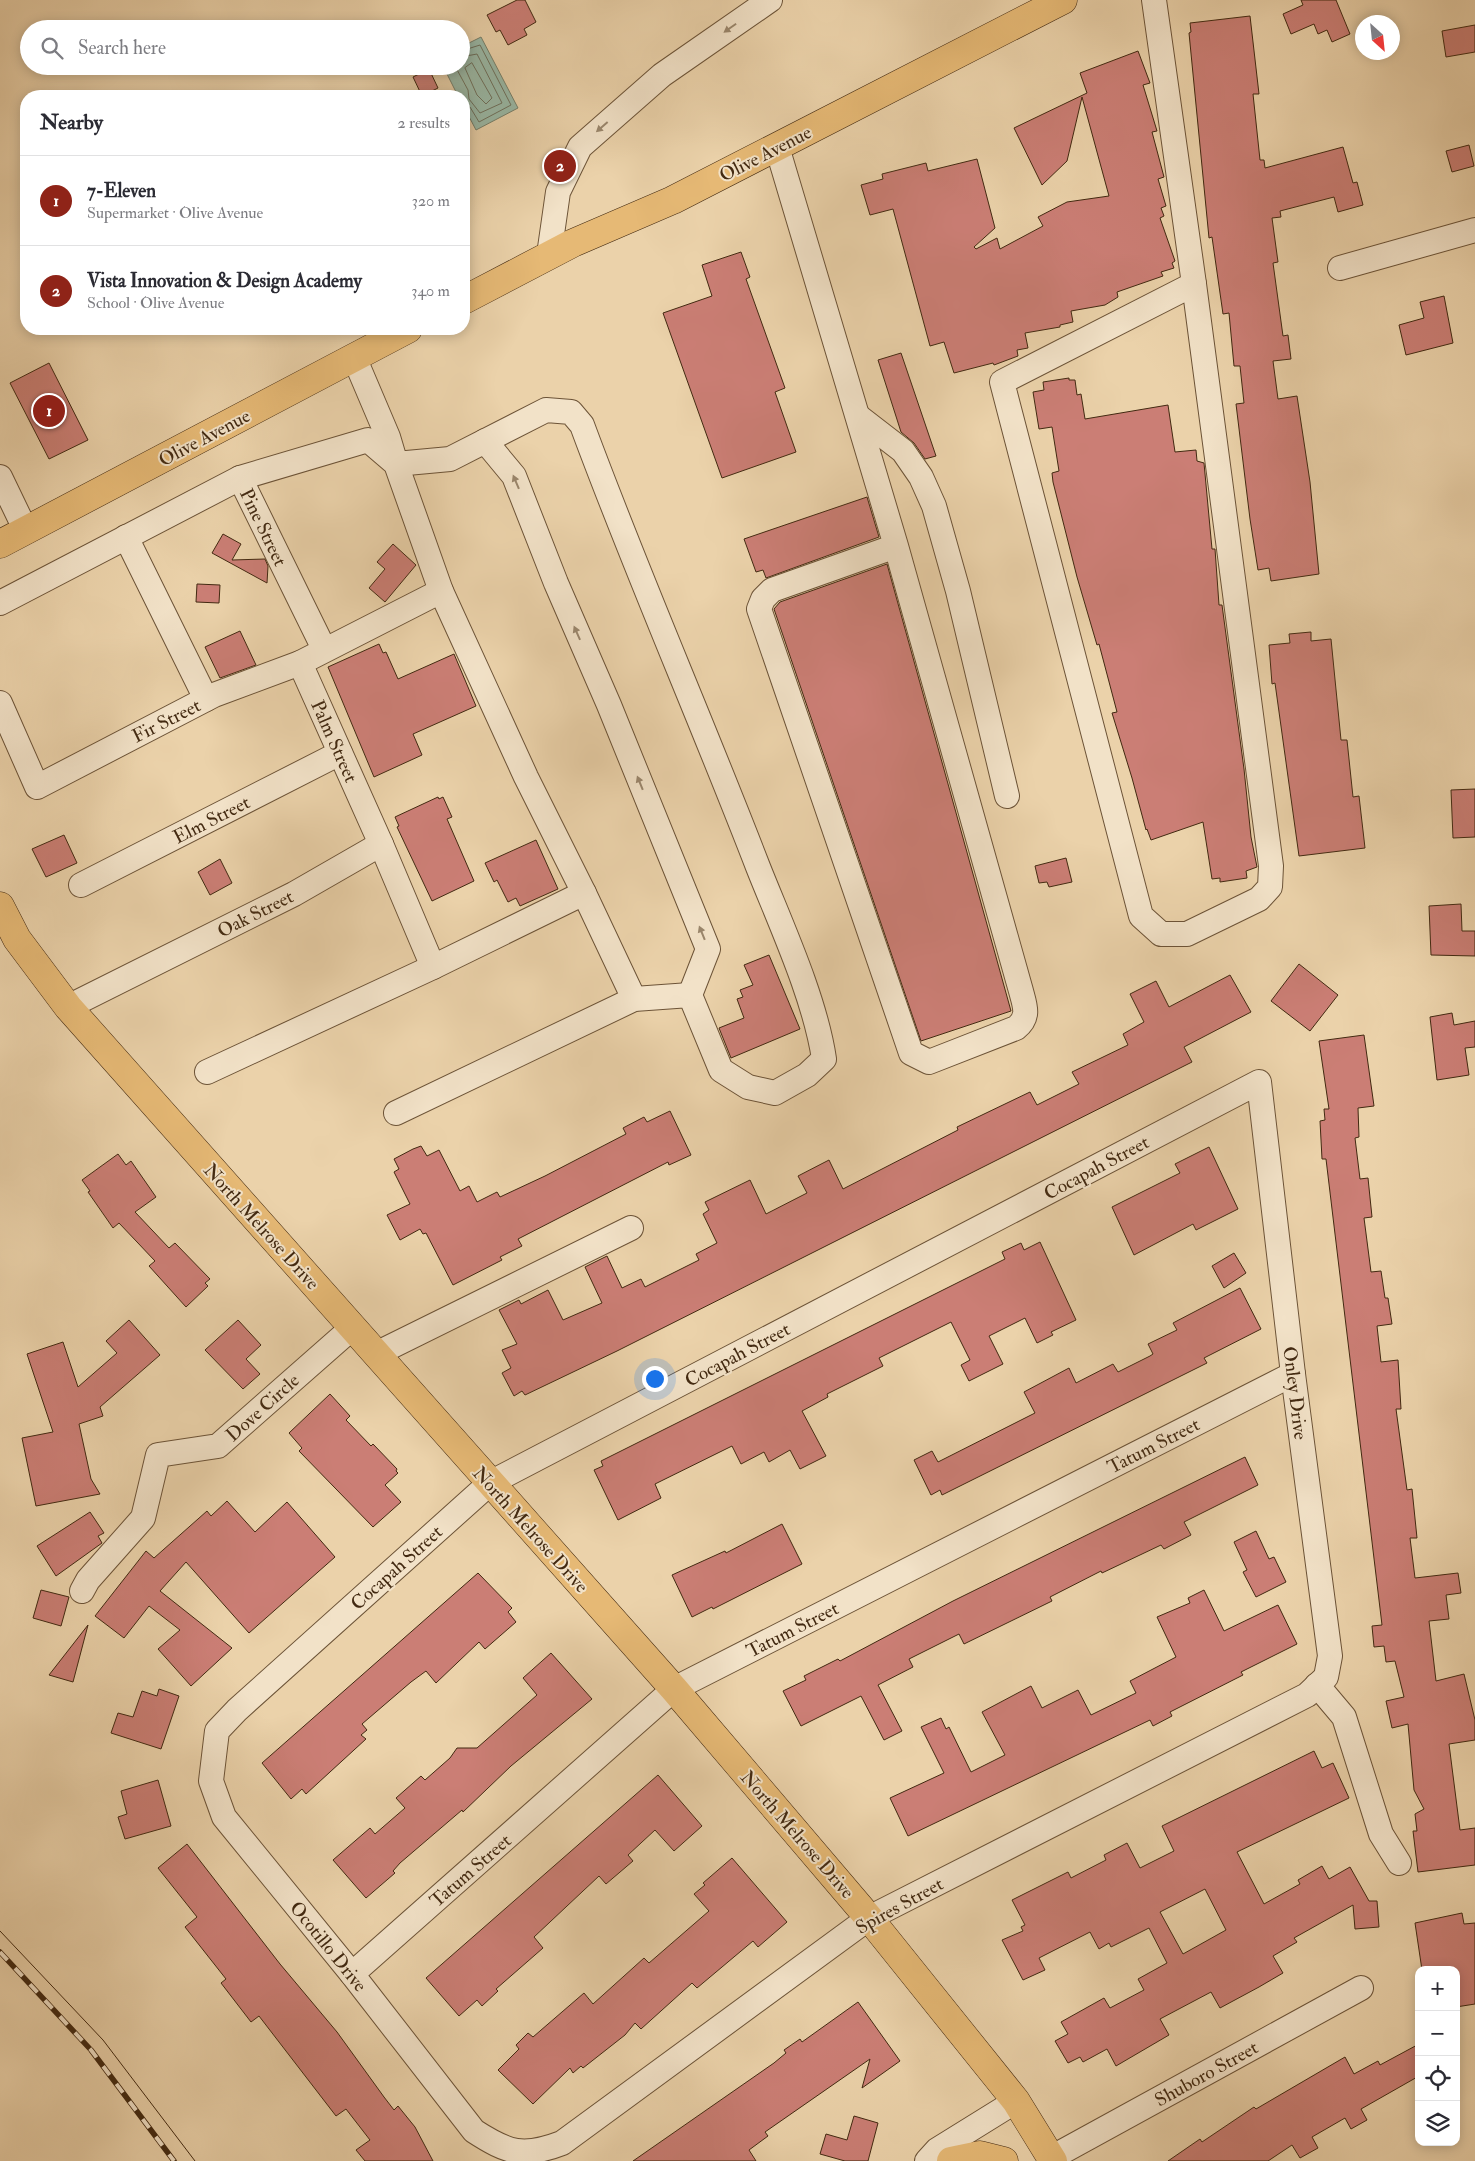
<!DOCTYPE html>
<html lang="en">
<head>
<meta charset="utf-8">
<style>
  body { margin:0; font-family:"IM FELL Double Pica",serif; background:#f2f2f3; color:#2b2b33 }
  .controls { position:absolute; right:15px; bottom:15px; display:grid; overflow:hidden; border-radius:10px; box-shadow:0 2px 12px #0003 }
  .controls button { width:45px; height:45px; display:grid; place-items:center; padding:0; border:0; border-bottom:1px solid #e1e1e2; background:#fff; color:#2b2b33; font:25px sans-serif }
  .compass { position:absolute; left:1355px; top:15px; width:45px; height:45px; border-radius:50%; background:#fff; box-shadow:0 2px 12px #0003; rotate:153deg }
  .you { position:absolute; left:654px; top:1378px; width:18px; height:18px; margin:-12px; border:4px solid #fff; border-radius:50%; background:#1a73e8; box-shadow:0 0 0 8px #1a73e833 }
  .badge { display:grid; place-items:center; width:32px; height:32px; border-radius:50%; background:#8f2418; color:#fff; font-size:16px; font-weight:700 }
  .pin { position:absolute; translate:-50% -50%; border:2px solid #fff; box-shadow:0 1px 5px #0006 }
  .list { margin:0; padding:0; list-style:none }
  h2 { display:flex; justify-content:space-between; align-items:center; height:65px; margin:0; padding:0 20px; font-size:21px }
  h2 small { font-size:16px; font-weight:400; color:#7c7c81 }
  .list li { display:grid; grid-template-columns:32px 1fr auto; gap:15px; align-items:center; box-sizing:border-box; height:90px; padding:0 20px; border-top:1px solid #e1e1e2 }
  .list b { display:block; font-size:19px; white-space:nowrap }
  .list p { margin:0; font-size:16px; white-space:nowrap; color:#7c7c81 }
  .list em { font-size:16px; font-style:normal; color:#7c7c81 }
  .icon { flex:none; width:28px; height:28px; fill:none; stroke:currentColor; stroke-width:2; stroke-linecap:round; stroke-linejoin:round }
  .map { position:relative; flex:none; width:1475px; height:2161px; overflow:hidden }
  .search { position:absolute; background:#fff; box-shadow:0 2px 12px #0003; left:20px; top:20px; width:450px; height:55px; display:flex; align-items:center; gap:12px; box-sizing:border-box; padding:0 18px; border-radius:28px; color:#7c7c81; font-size:19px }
  .panel { position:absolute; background:#fff; box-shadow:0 2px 12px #0003; left:20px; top:90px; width:450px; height:245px; border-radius:20px }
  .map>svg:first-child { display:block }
  .water { fill:#99b8a6; stroke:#767f6a }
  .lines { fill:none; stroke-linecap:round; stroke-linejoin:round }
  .shore { stroke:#6e705c; stroke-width:1 }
  .building { fill:#cb7e75; stroke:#422911; fill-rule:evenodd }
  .minor-casing { stroke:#6c5337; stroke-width:26 }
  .major-casing { stroke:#422911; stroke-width:29 }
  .minor { stroke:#f2e2c8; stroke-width:24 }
  .major { stroke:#e6b975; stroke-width:28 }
  .tram { stroke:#422911; stroke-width:1 }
  .rail-casing { stroke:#422911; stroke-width:5.5 }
  .rail { stroke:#f2e2c8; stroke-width:4; stroke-dasharray:11; stroke-linecap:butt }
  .oneway { fill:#9a866c }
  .labels { text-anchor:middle; stroke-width:4; stroke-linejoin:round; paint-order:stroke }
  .street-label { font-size:19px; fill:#422911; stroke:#f2e2c8 }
</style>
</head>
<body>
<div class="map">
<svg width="1475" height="2161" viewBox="0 0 1475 2161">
  <rect width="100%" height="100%" fill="#ebd2aa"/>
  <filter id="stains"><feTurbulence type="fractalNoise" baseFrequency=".004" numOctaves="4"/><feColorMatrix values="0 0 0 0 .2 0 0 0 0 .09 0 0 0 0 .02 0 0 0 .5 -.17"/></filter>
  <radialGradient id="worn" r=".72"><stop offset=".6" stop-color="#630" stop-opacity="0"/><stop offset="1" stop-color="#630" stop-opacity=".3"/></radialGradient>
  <path class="water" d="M481 37 518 108 476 130 464 107V96H458L443 66H461V47Z"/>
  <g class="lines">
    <g class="shore">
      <path d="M461 51 480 45 511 105 479 122 470 107 464 106"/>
      <path d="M472 63 492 98 486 104 477 95 465 68Z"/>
      <path d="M455 66 468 90 469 99 480 113 502 103 477 54 461 57"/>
    </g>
  </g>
  <g class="building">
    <path d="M517 0H525L536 22 524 29 527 35 508 45 500 30 496 32 487 15Z"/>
    <path d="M1301 0H1336L1350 34 1332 42 1327 30 1318 34 1314 24 1291 34 1283 14 1303 5Z"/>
    <path d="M1250 16 1259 94H1253L1260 160H1264L1265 168 1343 147 1353 183 1357 182 1363 205 1338 212 1334 197 1280 211 1281 217 1272 218 1278 262 1273 263 1283 336 1288 335 1291 359 1273 361 1278 399 1297 396 1310 482 1319 574 1271 581 1269 568 1258 570 1250 519 1236 404 1244 403 1240 366H1234L1229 313 1223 314 1212 237 1209 238 1189 33 1191 32 1190 23Z"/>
    <path d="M1475 25V52L1446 57 1442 31Z"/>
    <path d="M1138 51 1150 83 1143 85 1157 131 1152 132 1164 177 1158 179 1166 206 1161 208 1164 216 1160 218 1175 261 1172 263 1174 268 1161 272 1163 276 1117 292 1118 297 1105 305 1071 311 1073 322 1060 325V327L1025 333 1028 348 1017 350 1018 356 994 365 993 363 954 373 944 342 930 346 893 209 870 215 861 185 883 179 882 174 926 163 928 171 977 159 995 228 974 247 976 249 997 238 1000 249 1043 226 1038 217 1067 202 1109 196 1082 97 1067 161 1042 185 1014 128 1087 93 1080 73Z"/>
    <path d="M429 69 438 88 422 96 413 77Z"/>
    <path d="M1469 145 1474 166 1452 172 1446 151Z"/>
    <path d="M741 252 750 277 746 279 785 388 775 392 796 452 722 478 663 313 712 296 702 265Z"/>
    <path d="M1444 296 1453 343 1406 355 1399 325 1424 318 1420 302Z"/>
    <path d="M901 353 936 456 925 459 914 443 901 432 878 360Z"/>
    <path d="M49 363 88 440 49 459 10 383Z"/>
    <path d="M1069 378V380H1075L1077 395 1081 394 1085 419 1168 405 1175 452 1196 450 1197 461 1204 463 1212 549H1215L1219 605H1222L1244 769 1251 837 1257 867 1246 871 1247 878 1220 882V878L1212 879 1203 822 1151 840 1147 829 1146 830 1132 778 1112 713 1117 712 1099 644 1097 645 1077 577 1053 482 1052 473 1059 471 1052 427 1039 429 1033 392 1044 390 1043 382Z"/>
    <path d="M867 497 879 537 766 578 763 570 756 572 744 539Z"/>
    <path d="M223 534 241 544 232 560 265 559 268 566 267 583 212 553Z"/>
    <path d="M393 544 416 565 385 602 369 588 385 569 377 562Z"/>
    <path d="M887 564 1011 1011 921 1041 774 609 780 602Z"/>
    <path d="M197 584 220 585 219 603 196 602Z"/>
    <path d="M240 631 256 665 220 678 205 647Z"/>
    <path d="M1311 632V641L1331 639 1341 740H1347L1353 797 1359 796 1365 848 1299 856 1275 683 1272 684 1269 645 1290 643 1289 634Z"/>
    <path d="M379 644 383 653 386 652 398 679 454 654 476 706 413 734 422 755 374 777 328 667Z"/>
    <path d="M1475 789V837L1453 838 1451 790Z"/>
    <path d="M438 797 439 799 443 797 452 817 447 819 474 881 432 901 397 827 399 826 395 817Z"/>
    <path d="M64 835 77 863 46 877 32 849Z"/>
    <path d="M536 840 558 889 520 906 516 898 508 902 497 880 494 882 485 863Z"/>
    <path d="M1066 858 1072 882 1049 887 1047 882 1039 883 1035 866Z"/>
    <path d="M220 859 232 883 210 895 198 872Z"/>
    <path d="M1461 904 1462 931H1475V956L1431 955 1429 906Z"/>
    <path d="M769 955 800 1029 731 1058 719 1028 744 1018 737 999 743 997 740 990 753 985 744 965Z"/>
    <path d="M1299 964 1338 995 1310 1031 1271 1001Z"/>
    <path d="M1230 975 1251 1012 1184 1047 1192 1062 617 1351 525 1395 522 1391 514 1396 502 1373 511 1368 502 1350 517 1344 499 1310 519 1300 521 1304 548 1290 563 1320 602 1303 585 1267 607 1256 622 1288 641 1279 645 1287 699 1260 696 1254 717 1243 703 1214 709 1210 705 1202 750 1180 766 1214 807 1193 798 1176 829 1160 843 1189 958 1130 957 1127 1030 1092 1037 1105 1079 1084 1072 1072 1128 1045 1123 1034 1144 1022 1130 994 1156 981 1169 1007Z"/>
    <path d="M1452 1013 1454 1025 1475 1021V1047L1465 1048 1469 1075 1437 1080 1430 1017Z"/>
    <path d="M1364 1035 1374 1106 1358 1108 1359 1137 1355 1138 1360 1179 1368 1178 1372 1217 1364 1218 1371 1272 1381 1271 1385 1298H1388L1392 1324 1377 1326 1381 1362 1398 1360 1401 1409H1396L1407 1490 1412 1489 1417 1538H1410L1415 1578 1458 1573 1461 1593 1446 1595 1449 1619 1429 1621 1436 1681 1464 1674 1475 1720V1740L1449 1744 1460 1830 1475 1828V1865L1418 1872 1413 1831H1417L1415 1814 1424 1809 1414 1790 1408 1724 1392 1728 1386 1701 1404 1697 1395 1661 1386 1662 1384 1646 1374 1647 1372 1626 1382 1625 1326 1159H1322L1320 1121 1325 1120 1324 1109H1329L1319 1041Z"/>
    <path d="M670 1111 691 1155 669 1165 668 1162 518 1239 522 1246 500 1257 502 1260 453 1285 426 1233 423 1234 420 1229 400 1240 387 1215 410 1204 394 1172 399 1169 394 1159 413 1149 421 1146 427 1156 439 1150 460 1191 469 1186 477 1202 497 1192 500 1197 545 1176 626 1134 623 1128 644 1117 647 1122Z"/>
    <path d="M1209 1147 1238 1209 1196 1230 1193 1224 1134 1255 1112 1207 1180 1173 1175 1164Z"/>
    <path d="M118 1154 126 1165 131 1161 156 1197 135 1212 169 1248 175 1243 210 1279 205 1283 208 1286 186 1307 149 1266 155 1261 119 1223 113 1228 88 1192 90 1191 82 1180Z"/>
    <path d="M1040 1242 1076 1320 1051 1332 1053 1335 1037 1343 1025 1318 989 1336 1003 1364 969 1381 961 1365 970 1360 951 1322 879 1358 883 1366 827 1394 828 1397 802 1411 826 1456 800 1469 790 1450 769 1462 764 1452 741 1464 732 1446 655 1484 661 1498 618 1520 594 1470 603 1466 601 1461 1005 1259 1002 1252 1021 1243 1024 1250Z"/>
    <path d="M1234 1253 1246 1273 1224 1288 1212 1266Z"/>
    <path d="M1240 1288 1261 1329 1204 1358 1207 1363 942 1495 940 1490 931 1495 914 1460 932 1451 938 1462 1035 1413 1024 1392 1069 1368 1076 1383 1113 1364 1118 1372 1150 1356 1153 1354 1148 1344 1177 1330 1173 1323Z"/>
    <path d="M129 1320 160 1355 100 1407 103 1416 79 1424 91 1479 100 1494 36 1506 22 1438 53 1432 27 1354 63 1342 78 1387 117 1353 106 1341Z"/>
    <path d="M238 1320 261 1345 246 1359 260 1374 243 1389 205 1350Z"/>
    <path d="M330 1394 350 1416 346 1420 371 1446 373 1444 397 1469 396 1471 398 1473 385 1485 401 1502 373 1527 299 1451 302 1448 289 1433Z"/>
    <path d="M1245 1457 1258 1485 1184 1522 1191 1535 1164 1549 1161 1545 1102 1573 1101 1571 1050 1597 1052 1601 964 1644 959 1634 909 1659 913 1667 878 1685 902 1731 884 1740 861 1696 801 1726 783 1691 806 1680 804 1676 838 1659 840 1661 953 1601Z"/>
    <path d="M227 1501 255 1532 287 1502 335 1557 249 1633 186 1562 160 1591 232 1648 191 1686 158 1649 180 1630 149 1606 124 1638 95 1616 146 1551 154 1558 207 1511 211 1516Z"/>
    <path d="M90 1512 104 1533 98 1536 102 1543 56 1576 37 1546Z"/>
    <path d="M782 1524 802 1564 713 1609 712 1607 692 1617 672 1575 725 1551 726 1553Z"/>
    <path d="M1256 1531 1269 1559 1274 1557 1286 1582 1256 1597 1243 1572 1247 1570 1234 1542Z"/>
    <path d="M478 1573 512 1608 508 1612 516 1622 485 1649 479 1642 436 1683 426 1671 411 1682 362 1724 367 1730 361 1735 366 1739 306 1794 302 1789 291 1799 262 1763Z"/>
    <path d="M41 1590 69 1597 61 1626 33 1618Z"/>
    <path d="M1204 1590 1224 1631 1278 1605 1297 1644 1241 1672 1243 1675 1170 1712 1172 1716 1153 1726 1150 1720 908 1836 890 1798 944 1773 921 1727 941 1718 946 1729 949 1727 971 1772 1005 1755 982 1712 1031 1686 1042 1708 1078 1690 1091 1715 1136 1693 1130 1681 1176 1657 1157 1617 1190 1603 1188 1598Z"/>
    <path d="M88 1625 73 1682 49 1675Z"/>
    <path d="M551 1653 592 1699 511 1766 463 1812 462 1810 400 1863 393 1871 395 1873 366 1898 333 1860 370 1828 375 1834 405 1808 396 1798 421 1776 425 1780 450 1758 457 1748H477L537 1695 523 1678Z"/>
    <path d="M159 1689 179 1696 161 1749 111 1733 118 1713 133 1717 142 1691 157 1696Z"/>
    <path d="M1314 1751 1322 1768 1333 1763 1349 1798 1237 1852 1264 1904 1300 1884 1298 1880 1322 1866 1329 1879 1350 1867 1369 1901H1377L1379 1927 1355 1929 1353 1905 1294 1938 1297 1942 1273 1956 1283 1973 1259 1987 1220 2008 1211 1992 1160 2019 1169 2035 1116 2066 1107 2049 1083 2062 1080 2057 1068 2063 1055 2041 1068 2034 1061 2022 1104 1998 1110 2008 1144 1990 1138 1979 1167 1963 1149 1928 1111 1947 1109 1943 1099 1949 1090 1932 1039 1958 1045 1970 1023 1980 1002 1940 1023 1931 1021 1927 1025 1925 1012 1900 1068 1872 1071 1878 1106 1860 1104 1855 1127 1843 1140 1868 1174 1851 1162 1826ZM1205 1889 1226 1930 1183 1954 1160 1912Z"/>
    <path d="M658 1775 702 1826 674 1851 655 1830 628 1855 633 1861 606 1884 599 1876 534 1937 543 1948 496 1989 498 1991 482 2006 477 2000 459 2016 426 1978Z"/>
    <path d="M158 1780 171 1826 125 1839 118 1817 127 1814 121 1791Z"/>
    <path d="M187 1844 280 1964 337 2032 384 2097 394 2110 398 2106 415 2127 433 2161H365L356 2150 370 2140 346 2109 336 2116 259 2016 251 2022 221 1983 226 1979 185 1927 197 1917 158 1868Z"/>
    <path d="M732 1858 787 1922 758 1947 753 1941 697 1988 692 1983 641 2029 635 2023 625 2035 583 2068 581 2066 573 2073 570 2068 533 2104 498 2070 519 2049 516 2045 528 2033 533 2037 584 1993 593 2004 644 1958 649 1963 709 1911 694 1894 705 1885 703 1883Z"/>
    <path d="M1462 1913 1464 1924 1475 1923V2004L1456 2007V1970H1422L1415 1923Z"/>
    <path d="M858 2002 900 2061 862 2088 870 2059 765 2132 768 2136 749 2150 756 2161H633L774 2063 786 2053 784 2050 800 2039 802 2042Z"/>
    <path d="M1419 2044V2076L1361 2109 1367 2120 1351 2129 1345 2118 1312 2137 1318 2148 1300 2158 1292 2145 1268 2161H1168L1200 2139 1202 2142 1254 2107 1256 2109 1345 2057 1354 2074 1378 2061 1380 2065Z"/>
    <path d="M854 2116 878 2123 868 2161H845L820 2154 826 2134 847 2140Z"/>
  </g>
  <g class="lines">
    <defs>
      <g id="minor">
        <path d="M1154 0 1194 284"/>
        <path d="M777 147 896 546 1021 991C1025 1006 1030 1017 1016 1028L929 1062 911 1053 759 609 763 599 772 590 896 546"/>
        <path d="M549 255 558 192 580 147 662 75 770 0"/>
        <path d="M1340 268 1475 230"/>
        <path d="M1194 284 1271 866 1270 887 1259 899 1187 934H1161L1141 916 1002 382Z"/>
        <path d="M354 357 388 437 396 464 450 459 546 410 571 412 582 425C637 574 701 719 758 867 781 925 815 998 824 1059L807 1075 775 1093 748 1087 721 1070 690 995 634 999 396 1113"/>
        <path d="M859 417 903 451 921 477 934 506 958 591 1007 796"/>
        <path d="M485 441 514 476 556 583 609 705 708 949 690 995"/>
        <path d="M0 477 26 531"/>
        <path d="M240 478 324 649"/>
        <path d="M126 537 206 699"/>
        <path d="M0 603 240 478 368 440 396 464 441 591 526 777 584 893 634 999"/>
        <path d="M300 663 381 844 433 967"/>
        <path d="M0 703 37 787 214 695 300 663 441 591"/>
        <path d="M81 885 340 753"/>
        <path d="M68 1007 294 894 381 844"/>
        <path d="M207 1072 433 967 584 893"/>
        <path d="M1259 1082 1293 1374 1330 1656 1326 1677 1307 1695 869 1918 562 2143C523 2158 508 2153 474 2131L352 1974 224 1817 211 1781 217 1731 237 1710 490 1483Z"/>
        <path d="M376 1354 631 1228"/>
        <path d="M82 1591 88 1580 143 1518 158 1455 218 1446 352 1328"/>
        <path d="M1317 1685 1344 1717 1381 1834 1399 1863"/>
        <path d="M352 1974 674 1689 1293 1374"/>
        <path d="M1051 2158 1361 1988"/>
        <path d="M927 2161 937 2150 1016 2101"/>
      </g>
      <g id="major">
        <path d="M464 300 573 243 673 200 1063 0"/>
        <path d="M0 544 408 329"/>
        <path d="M0 906 17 939 68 1007 674 1689 869 1918 1016 2101 1053 2161"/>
        <path d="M951 2161 980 2155 1004 2161"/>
      </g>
    </defs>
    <use href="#minor" class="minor-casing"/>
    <use href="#major" class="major-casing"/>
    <use href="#minor" class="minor"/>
    <use href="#major" class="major"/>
    <path class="tram" d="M0 1931 103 2040 195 2161"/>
    <defs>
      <path id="rail" d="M0 1952 91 2050 174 2161"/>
    </defs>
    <use href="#rail" class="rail-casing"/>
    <use href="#rail" class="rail"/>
  </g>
  <defs><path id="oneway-solid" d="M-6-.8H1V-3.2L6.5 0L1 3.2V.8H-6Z" transform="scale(1.25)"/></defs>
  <g class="oneway">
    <use href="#oneway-solid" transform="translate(730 28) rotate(145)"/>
    <use href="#oneway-solid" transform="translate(602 127) rotate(139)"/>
    <use href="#oneway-solid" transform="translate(516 482) rotate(-113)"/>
    <use href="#oneway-solid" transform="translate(577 633) rotate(-114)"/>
    <use href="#oneway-solid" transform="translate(640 783) rotate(-112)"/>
    <use href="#oneway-solid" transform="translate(702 933) rotate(-112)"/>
  </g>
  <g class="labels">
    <g class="street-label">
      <text transform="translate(765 153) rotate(-27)" y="7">Olive Avenue</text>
      <text transform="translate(204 437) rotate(-28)" y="7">Olive Avenue</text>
      <text transform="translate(264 527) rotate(64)" y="7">Pine Street</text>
      <text transform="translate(166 720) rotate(-27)" y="7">Fir Street</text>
      <text transform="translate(335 741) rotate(66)" y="7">Palm Street</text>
      <text transform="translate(211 819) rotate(-27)" y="7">Elm Street</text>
      <text transform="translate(255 913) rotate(-27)" y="7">Oak Street</text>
      <text transform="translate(1096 1167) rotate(-28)" y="7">Cocapah Street</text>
      <text transform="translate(262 1226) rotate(48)" y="7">North Melrose Drive</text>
      <text transform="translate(737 1354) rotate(-28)" y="7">Cocapah Street</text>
      <text transform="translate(1296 1393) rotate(83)" y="7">Onley Drive</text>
      <text transform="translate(262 1407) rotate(-42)" y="7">Dove Circle</text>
      <text transform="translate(1153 1445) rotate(-27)" y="7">Tatum Street</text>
      <text transform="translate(531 1529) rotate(48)" y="7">North Melrose Drive</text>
      <text transform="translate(396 1567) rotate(-42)" y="7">Cocapah Street</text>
      <text transform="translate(792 1629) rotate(-27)" y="7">Tatum Street</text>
      <text transform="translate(798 1834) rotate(49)" y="7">North Melrose Drive</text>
      <text transform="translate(470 1870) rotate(-41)" y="7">Tatum Street</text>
      <text transform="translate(899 1905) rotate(-29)" y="7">Spires Street</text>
      <text transform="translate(329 1946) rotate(51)" y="7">Ocotillo Drive</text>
      <text transform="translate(1206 2073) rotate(-29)" y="7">Shuboro Street</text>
    </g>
  </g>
  <rect width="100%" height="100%" filter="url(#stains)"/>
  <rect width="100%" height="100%" fill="url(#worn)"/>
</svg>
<div class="controls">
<button>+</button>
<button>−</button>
<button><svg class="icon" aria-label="locate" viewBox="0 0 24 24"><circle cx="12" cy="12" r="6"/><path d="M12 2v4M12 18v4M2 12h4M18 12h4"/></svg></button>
<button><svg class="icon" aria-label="layers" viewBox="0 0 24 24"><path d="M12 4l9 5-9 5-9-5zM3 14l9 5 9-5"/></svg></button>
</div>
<svg class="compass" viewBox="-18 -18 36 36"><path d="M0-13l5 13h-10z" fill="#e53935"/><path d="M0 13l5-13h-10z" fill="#7c7c81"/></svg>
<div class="you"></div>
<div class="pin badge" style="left:49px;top:411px">1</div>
<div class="pin badge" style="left:560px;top:166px">2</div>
<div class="search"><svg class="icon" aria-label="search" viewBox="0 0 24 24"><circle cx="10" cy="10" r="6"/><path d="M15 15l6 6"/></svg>Search here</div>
<section class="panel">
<h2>Nearby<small>2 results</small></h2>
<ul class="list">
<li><span class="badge">1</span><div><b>7-Eleven</b><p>Supermarket · Olive Avenue</p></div><em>320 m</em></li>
<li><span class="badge">2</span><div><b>Vista Innovation &amp; Design Academy</b><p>School · Olive Avenue</p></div><em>340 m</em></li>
</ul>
</section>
</div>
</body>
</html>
